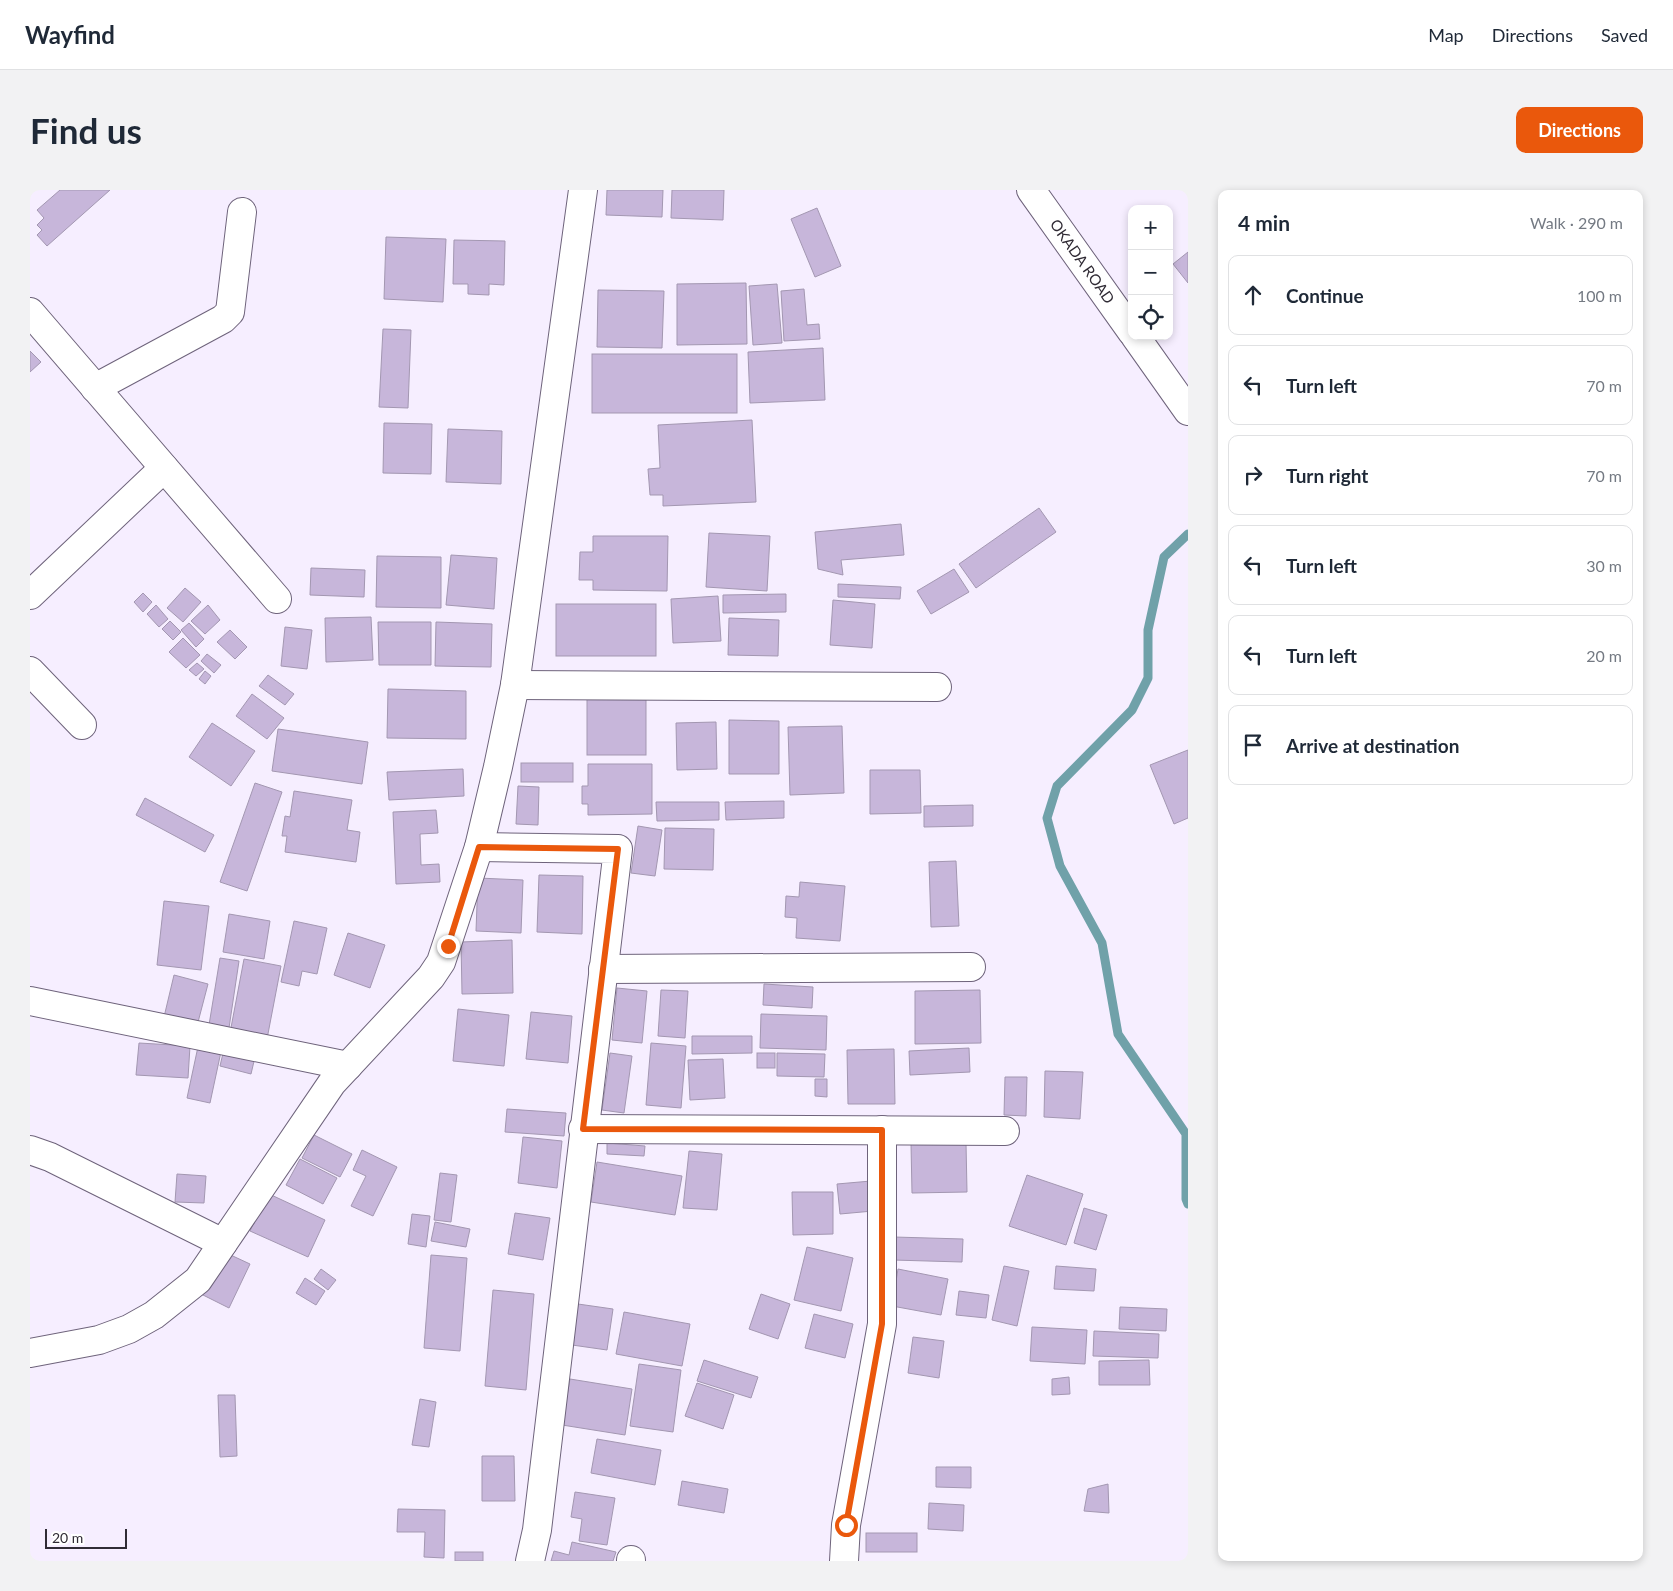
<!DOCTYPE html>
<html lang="en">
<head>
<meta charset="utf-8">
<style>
  body { margin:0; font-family:Lato,sans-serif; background:#f2f2f3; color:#1f2937 }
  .controls { position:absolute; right:15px; top:15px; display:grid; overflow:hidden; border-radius:10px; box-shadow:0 2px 8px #0003 }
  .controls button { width:45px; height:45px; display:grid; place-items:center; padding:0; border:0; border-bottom:1px solid #e0e1e3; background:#fff; color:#1f2937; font:25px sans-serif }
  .scale { position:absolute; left:15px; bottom:12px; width:82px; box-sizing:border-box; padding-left:5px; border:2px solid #302b35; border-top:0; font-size:14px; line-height:18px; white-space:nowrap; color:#302b35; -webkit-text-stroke:4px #fff; paint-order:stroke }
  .stop { position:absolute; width:15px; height:15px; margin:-11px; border:4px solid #ea580c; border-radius:50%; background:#fff }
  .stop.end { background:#ea580c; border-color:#fff; box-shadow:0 1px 5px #0008 }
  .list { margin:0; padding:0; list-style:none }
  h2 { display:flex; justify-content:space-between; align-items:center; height:65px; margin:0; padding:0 20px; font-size:21px }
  h2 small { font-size:16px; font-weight:400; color:#747a83 }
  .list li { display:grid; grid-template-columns:32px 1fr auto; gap:15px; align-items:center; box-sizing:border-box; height:80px; margin:0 10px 10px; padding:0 10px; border:1px solid #e0e1e3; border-radius:10px }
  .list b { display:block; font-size:19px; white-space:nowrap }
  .list em { font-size:16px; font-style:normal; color:#747a83 }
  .icon { flex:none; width:28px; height:28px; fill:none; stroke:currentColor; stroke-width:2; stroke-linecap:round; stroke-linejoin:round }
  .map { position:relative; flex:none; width:1158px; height:1371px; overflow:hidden; border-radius:10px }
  header { display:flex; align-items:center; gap:30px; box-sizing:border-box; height:70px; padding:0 25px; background:#fff; border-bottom:1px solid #e0e1e3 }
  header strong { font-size:24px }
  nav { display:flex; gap:28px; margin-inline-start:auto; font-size:18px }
  .intro { display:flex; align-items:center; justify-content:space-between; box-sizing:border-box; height:120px; padding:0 30px }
  h1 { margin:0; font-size:35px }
  .button { padding:12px 22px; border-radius:10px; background:#ea580c; color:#fff; font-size:18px; font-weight:700 }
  main { display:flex; gap:30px; padding:0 30px }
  aside { flex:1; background:#fff; border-radius:10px; box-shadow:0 2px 8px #0003 }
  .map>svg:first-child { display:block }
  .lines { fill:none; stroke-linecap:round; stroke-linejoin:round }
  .stream { stroke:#70a1a9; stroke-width:9 }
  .building { fill:#c7b6da; stroke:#a397b1 }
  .minor-casing { stroke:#6e637b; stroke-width:30 }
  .minor { stroke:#fff; stroke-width:28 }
  .route { stroke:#ea580c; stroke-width:6 }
  .labels { text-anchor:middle; stroke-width:4; stroke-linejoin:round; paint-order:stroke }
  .street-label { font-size:15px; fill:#302b35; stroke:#fff }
</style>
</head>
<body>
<header>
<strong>Wayfind</strong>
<nav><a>Map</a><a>Directions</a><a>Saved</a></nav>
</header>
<div class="intro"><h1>Find us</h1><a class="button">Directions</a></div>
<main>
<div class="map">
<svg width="1158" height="1371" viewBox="0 0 1158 1371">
  <rect width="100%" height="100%" fill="#f6eeff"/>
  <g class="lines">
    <path class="stream" d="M1158 344 1134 367 1118 440V488L1102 520 1027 596 1017 628 1030 676 1072 753 1088 844 1156 944V1009L1158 1014"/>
  </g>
  <g class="building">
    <path d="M30 0H80L17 56 7 45 12 40 7 35 14 28 7 20Z"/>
    <path d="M577 0H633L632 27 576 25Z"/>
    <path d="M642 0H694L693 30 641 28Z"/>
    <path d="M787 18 811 76 785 87 761 29Z"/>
    <path d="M356 47 416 49 413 112 354 109Z"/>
    <path d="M424 50 475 51 474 95 459 94V105L438 104V94H423Z"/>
    <path d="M1158 62V93L1143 74Z"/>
    <path d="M716 93 717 154 647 155V94Z"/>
    <path d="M747 94 752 153 723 155 719 96Z"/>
    <path d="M774 99 777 135 789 134 790 149 754 151 751 101Z"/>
    <path d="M568 100 634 101 632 158 567 157Z"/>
    <path d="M353 139 381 140 378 218 349 217Z"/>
    <path d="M793 158 795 210 720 213 718 162Z"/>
    <path d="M0 161 11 172 0 182Z"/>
    <rect x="562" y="164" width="145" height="59"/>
    <path d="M722 230 726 312 633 316V305H620L618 279 630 278 628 235Z"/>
    <path d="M354 233 402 234 401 284 353 283Z"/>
    <path d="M418 239 472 241 471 294 416 292Z"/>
    <path d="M1009 318 1026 342 946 398 929 374Z"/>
    <path d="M871 334 874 365 811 370 813 385 788 379 785 342Z"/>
    <path d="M679 343 740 346 737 401 676 397Z"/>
    <path d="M563 346H638L637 401 563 400V390H549L550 362H563Z"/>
    <path d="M421 365 467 368 464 419 416 415Z"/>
    <path d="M347 366 411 367V418L346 417Z"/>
    <path d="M281 378 335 380 334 407 280 405Z"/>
    <path d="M924 379 939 402 901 424 887 401Z"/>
    <path d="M808 394 871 397 870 409 808 407Z"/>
    <path d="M155 398 171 412 153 432 137 418Z"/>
    <path d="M113 403 122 412 113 422 104 412Z"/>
    <path d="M756 404V422L693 423V405Z"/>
    <path d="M688 406 691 451 643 453 641 409Z"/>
    <path d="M803 410 845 414 842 458 800 455Z"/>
    <rect x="526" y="414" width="100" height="52"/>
    <path d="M126 415 138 429 129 437 117 424Z"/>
    <path d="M178 415 190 430 175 444 161 431Z"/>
    <path d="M341 427 343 470 296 472 295 428Z"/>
    <path d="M699 428 749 430 748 466 698 465Z"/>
    <path d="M140 431 151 442 143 450 132 439Z"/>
    <path d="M348 432H401V475H349Z"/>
    <path d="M406 432 462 434 461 477 405 476Z"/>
    <path d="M159 433 174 449 166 457 151 440Z"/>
    <path d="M255 437 282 440 277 479 251 476Z"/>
    <path d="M200 440 217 457 205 469 187 452Z"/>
    <path d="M153 448 170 465 156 478 139 462Z"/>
    <path d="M177 464 191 475 184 483 171 471Z"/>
    <path d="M167 473 174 479 166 486 159 480Z"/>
    <path d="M175 481 181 486 175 494 169 489Z"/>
    <path d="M238 485 264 504 255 515 229 496Z"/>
    <path d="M358 499 436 501V549L357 548Z"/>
    <path d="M222 504 254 528 237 549 206 526Z"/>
    <rect x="557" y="509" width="59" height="56"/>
    <path d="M699 530 749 531V584H699Z"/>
    <path d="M686 532 687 579 647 580 646 533Z"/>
    <path d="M182 533 225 561 201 596 159 567Z"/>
    <path d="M812 536 814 603 760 605 758 537Z"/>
    <path d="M248 539 338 552 332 594 242 581Z"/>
    <path d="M1158 560V628L1144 634 1120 575Z"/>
    <rect x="491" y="573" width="52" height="19"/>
    <path d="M558 574H622V624L558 625V614H552V596H558Z"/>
    <path d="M433 579 434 606 359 610 357 582Z"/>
    <path d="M840 580H890L891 623 840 624Z"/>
    <path d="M225 593 252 602 217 701 190 692Z"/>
    <path d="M488 596 509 597 508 635 486 634Z"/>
    <path d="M264 601 322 610 317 640 330 642 326 672 255 662 257 646H252L255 626 260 627Z"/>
    <path d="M115 608 184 645 175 662 106 625Z"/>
    <path d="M754 611V628L696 630 695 612Z"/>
    <path d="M626 612H689V630L627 631Z"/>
    <path d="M943 615V636L894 637V616Z"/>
    <path d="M406 620 408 643 390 644 391 675 409 674 410 692 366 694 363 622Z"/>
    <path d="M608 636 632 640 625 686 601 683Z"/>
    <path d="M635 638 684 639 683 680 634 679Z"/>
    <path d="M926 671 929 736 901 737 899 672Z"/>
    <path d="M509 685 553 686 552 744 507 742Z"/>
    <path d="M448 688 493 690 491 743 446 741Z"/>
    <path d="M770 692 815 696 810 751 766 748 767 728 755 727 756 706 769 707Z"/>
    <path d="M134 711 179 716 171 780 127 775Z"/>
    <path d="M199 724 240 731 234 769 193 762Z"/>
    <path d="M264 731 297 738 287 784 272 781 269 796 251 792Z"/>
    <path d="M318 743 355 755 340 798 304 785Z"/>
    <path d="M482 750 483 803 432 804 431 752Z"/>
    <path d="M190 768 209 771 199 838 179 835Z"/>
    <path d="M214 769 251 776 237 849 200 843Z"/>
    <path d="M144 785 178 794 167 836 134 827Z"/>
    <path d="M734 794 783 797 782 818 733 815Z"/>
    <path d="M587 798 617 801 612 853 582 850Z"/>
    <path d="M631 800 658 801 655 848 628 846Z"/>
    <path d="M950 800 951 853 885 854V801Z"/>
    <path d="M428 819 479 825 474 876 423 871Z"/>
    <path d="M501 822 542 826 538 873 496 869Z"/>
    <path d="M731 824 797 826 796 860 730 858Z"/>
    <path d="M662 846H722V863L662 864Z"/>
    <path d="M169 852 192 857 180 913 157 908Z"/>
    <path d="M109 853 160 856 158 888 106 885Z"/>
    <path d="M621 853 656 856 651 918 616 915Z"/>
    <path d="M939 858 940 882 880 885 879 861Z"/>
    <path d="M194 859 225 867 221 884 190 876Z"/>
    <path d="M864 859 865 914H818L817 860Z"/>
    <path d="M580 863 602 866 594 923 572 920Z"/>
    <rect x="727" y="863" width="18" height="15"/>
    <path d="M747 863 795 864 794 887 747 886Z"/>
    <path d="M693 869 695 908 660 910 658 870Z"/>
    <path d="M1015 881 1053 882 1050 929 1014 927Z"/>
    <path d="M975 887H997L996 926 974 925Z"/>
    <path d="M785 889H797V907L785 906Z"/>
    <path d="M477 919 536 923 534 946 475 942Z"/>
    <path d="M284 945 322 964 310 987 272 968Z"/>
    <path d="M493 947 532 951 527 998 488 993Z"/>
    <path d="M577 953 615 956 614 966 577 964Z"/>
    <path d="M936 953 937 1002 882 1003 881 954Z"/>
    <path d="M332 960 367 977 343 1026 321 1016 336 986 323 980Z"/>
    <path d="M659 961 692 964 687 1020 653 1018Z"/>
    <path d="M270 969 307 988 293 1014 256 995Z"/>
    <path d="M567 972 652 986 645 1025 561 1012Z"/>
    <path d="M410 983 427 985 421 1032 404 1030Z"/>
    <path d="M147 984 176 986 174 1013 145 1012Z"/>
    <path d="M997 985 1053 1004 1036 1055 979 1036Z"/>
    <path d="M841 991 843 1021 810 1024 807 994Z"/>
    <path d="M762 1002H803V1044L763 1045Z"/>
    <path d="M237 1003 295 1030 278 1067 220 1041Z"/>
    <path d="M1054 1018 1077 1025 1066 1060 1044 1053Z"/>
    <path d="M485 1023 520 1028 513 1070 478 1064Z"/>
    <path d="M382 1024 400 1026 396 1057 378 1054Z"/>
    <path d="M405 1032 440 1039 436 1057 401 1051Z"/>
    <path d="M864 1047 933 1049 932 1072 863 1070Z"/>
    <path d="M777 1057 823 1068 811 1121 764 1110Z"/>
    <path d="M192 1061 220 1074 199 1118 171 1104Z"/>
    <path d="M401 1065 437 1068 430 1161 394 1158Z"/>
    <path d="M974 1076 999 1081 987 1136 962 1130Z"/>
    <path d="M1026 1076 1066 1079 1064 1101 1024 1099Z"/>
    <path d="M291 1079 306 1090 298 1100 284 1089Z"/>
    <path d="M868 1079 918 1089 911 1125 862 1116Z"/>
    <path d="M275 1088 295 1101 286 1115 266 1103Z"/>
    <path d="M463 1100 504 1104 496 1200 455 1196Z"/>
    <path d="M929 1101 959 1105 956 1128 926 1125Z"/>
    <path d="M731 1104 760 1114 748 1149 719 1139Z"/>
    <path d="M548 1114 583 1119 577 1160 542 1155Z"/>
    <path d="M1090 1117 1137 1119 1136 1141 1089 1139Z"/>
    <path d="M594 1122 660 1134 652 1176 586 1164Z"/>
    <path d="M784 1124 823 1134 815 1168 775 1158Z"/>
    <path d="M1002 1137 1057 1140 1055 1174 1000 1171Z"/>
    <path d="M1064 1141 1129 1144 1128 1168 1063 1166Z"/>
    <path d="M883 1147 914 1151 909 1188 878 1183Z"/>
    <path d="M674 1170 728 1187 721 1208 667 1191Z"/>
    <path d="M1119 1170 1120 1195H1069V1171Z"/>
    <path d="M609 1174 651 1180 643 1242 600 1236Z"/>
    <path d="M1039 1187 1040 1204 1022 1205V1189Z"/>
    <path d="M540 1189 602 1199 595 1245 532 1235Z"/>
    <path d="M667 1193 704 1205 693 1239 655 1226Z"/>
    <path d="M188 1205H205L207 1266 190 1267Z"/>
    <path d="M390 1209 406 1212 399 1257 382 1255Z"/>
    <path d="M567 1249 631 1260 625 1295 561 1283Z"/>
    <path d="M452 1266H484L485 1311H452Z"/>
    <path d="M906 1277H941V1298L906 1297Z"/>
    <path d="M652 1291 698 1299 694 1323 648 1315Z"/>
    <path d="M1078 1294 1079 1323 1054 1321 1058 1299Z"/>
    <path d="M545 1302 585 1308 577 1355 549 1351 552 1329 541 1327Z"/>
    <path d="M899 1313 934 1315 933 1341 898 1339Z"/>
    <path d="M368 1319 415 1320 414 1368 394 1367 395 1342H367Z"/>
    <rect x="836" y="1343" width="51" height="19"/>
    <path d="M542 1352 586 1362 583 1371H521L524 1361 539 1365Z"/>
    <rect x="425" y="1362" width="28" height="9"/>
  </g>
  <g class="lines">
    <defs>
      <g id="minor">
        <path id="s1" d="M1001 0 1102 142"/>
        <path d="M0 122 247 409"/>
        <path d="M1105 146 1158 221"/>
        <path d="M65 198 193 129 200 122 212 22"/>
        <path d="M0 405 134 278"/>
        <path d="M0 481 52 535"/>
        <path d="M485 495 907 497"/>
        <path d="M449 657 588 659 507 1340 500 1371"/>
        <path d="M573 779 941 777"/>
        <path d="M0 811 318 876"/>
        <path d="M553 939 975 941"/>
        <path d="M0 960 20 967 193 1053"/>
        <path d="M0 1163 69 1150 99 1139 124 1125 168 1090 302 893 401 787 411 772 449 657 468 577 485 495 553 0"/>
        <path d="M601 1371V1370"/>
        <path d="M814 1371 816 1335 852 1134V940"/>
      </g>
    </defs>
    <use href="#minor" class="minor-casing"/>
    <use href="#minor" class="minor"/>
  </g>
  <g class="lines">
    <path class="route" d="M418 756 449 657 588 659 553 939 852 940V1134L816 1335"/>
  </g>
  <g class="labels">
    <g class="street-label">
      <text dy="5" stroke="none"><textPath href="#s1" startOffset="88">OKADA ROAD</textPath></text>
    </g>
  </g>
</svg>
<div class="controls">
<button>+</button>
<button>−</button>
<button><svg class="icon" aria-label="locate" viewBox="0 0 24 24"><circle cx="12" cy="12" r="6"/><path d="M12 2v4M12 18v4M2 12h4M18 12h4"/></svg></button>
</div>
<div class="scale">20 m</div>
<div class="stop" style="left:816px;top:1335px"></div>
<div class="stop end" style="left:418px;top:756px"></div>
</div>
<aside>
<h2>4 min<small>Walk · 290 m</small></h2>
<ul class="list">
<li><svg class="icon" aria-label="ahead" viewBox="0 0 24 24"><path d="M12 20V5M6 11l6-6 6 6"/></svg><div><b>Continue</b></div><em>100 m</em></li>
<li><svg class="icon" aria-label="left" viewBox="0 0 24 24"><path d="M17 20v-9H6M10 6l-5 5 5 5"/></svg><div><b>Turn left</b></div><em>70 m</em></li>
<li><svg class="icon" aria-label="right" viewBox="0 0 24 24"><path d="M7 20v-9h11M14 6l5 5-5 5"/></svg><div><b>Turn right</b></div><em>70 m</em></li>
<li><svg class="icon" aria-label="left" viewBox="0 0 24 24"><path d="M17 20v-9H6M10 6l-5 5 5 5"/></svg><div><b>Turn left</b></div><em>30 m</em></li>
<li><svg class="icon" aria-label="left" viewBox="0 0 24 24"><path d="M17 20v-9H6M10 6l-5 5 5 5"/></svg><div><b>Turn left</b></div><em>20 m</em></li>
<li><svg class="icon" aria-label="arrive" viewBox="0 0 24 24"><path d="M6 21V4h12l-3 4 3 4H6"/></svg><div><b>Arrive at destination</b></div></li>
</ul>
</aside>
</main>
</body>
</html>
